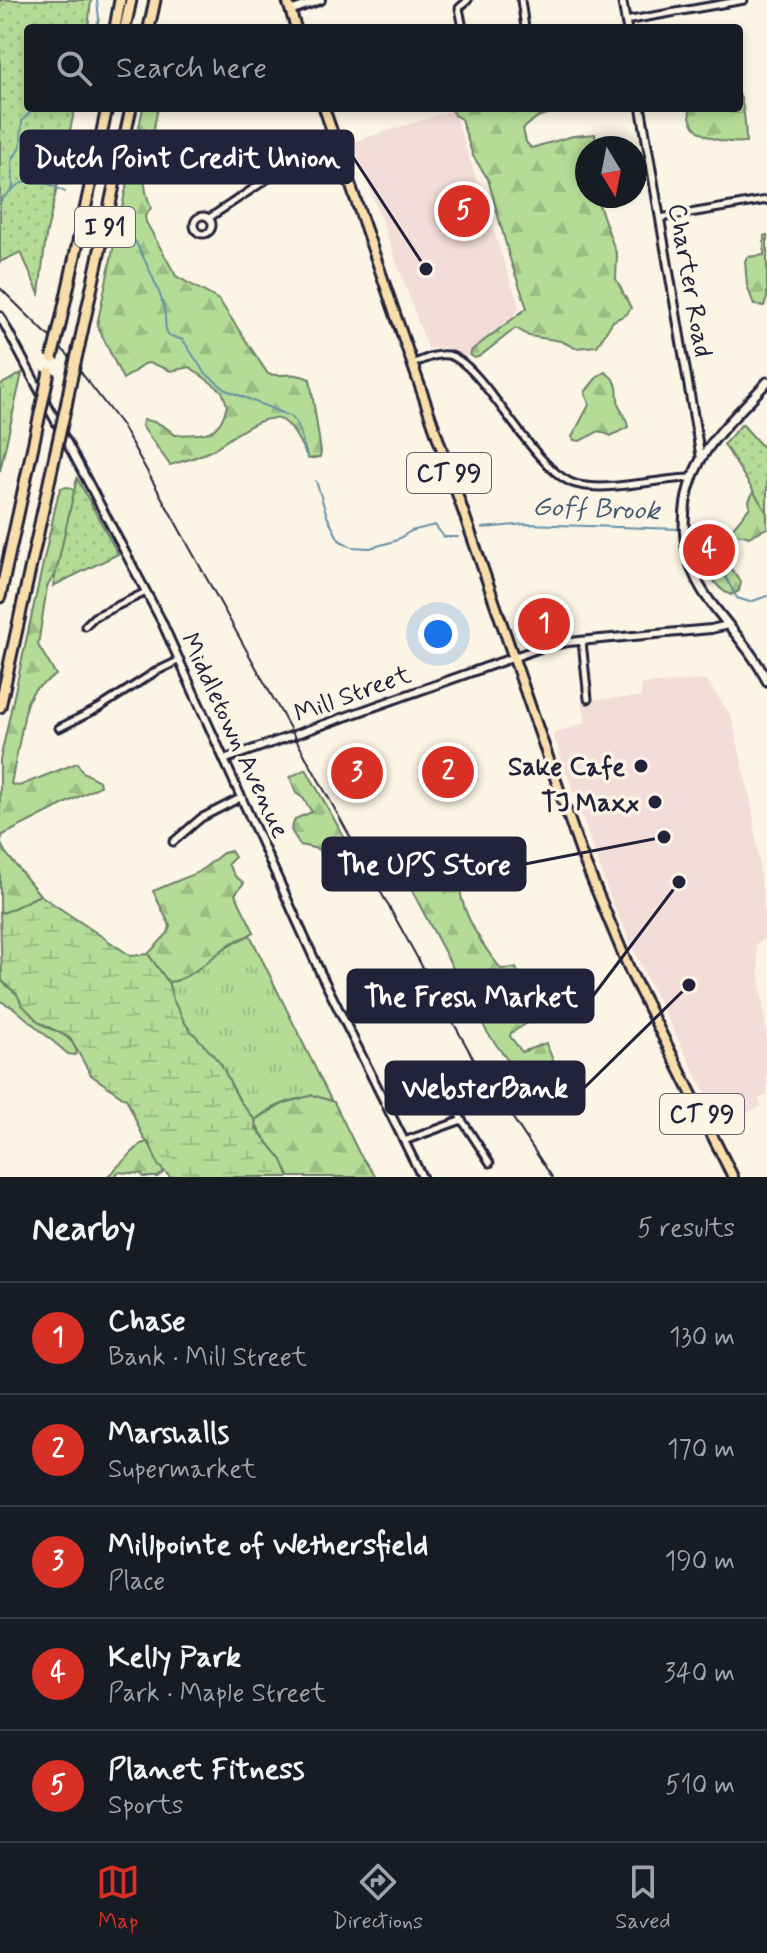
<!DOCTYPE html>
<html lang="en">
<head>
<meta charset="utf-8">
<style>
  body { margin:0; font-family:Mynerve,sans-serif; background:#242831; color:#f1f3f6 }
  .compass { position:absolute; left:575px; top:136px; width:72px; height:72px; border-radius:50%; background:#171b24; box-shadow:0 4px 12px #0003; rotate:170deg }
  .you { position:absolute; left:438px; top:634px; width:28px; height:28px; margin:-20px; border:6px solid #fff; border-radius:50%; background:#1a73e8; box-shadow:0 0 0 12px #1a73e833 }
  .badge { display:grid; place-items:center; width:52px; height:52px; border-radius:50%; background:#d93025; color:#fff; font-size:26px; font-weight:700 }
  .pin { position:absolute; translate:-50% -50%; border:4px solid #fff; box-shadow:0 2px 8px #0006 }
  .list { margin:0; padding:0; list-style:none }
  h2 { display:flex; justify-content:space-between; align-items:center; height:104px; margin:0; padding:0 32px; font-size:34px }
  h2 small { font-size:26px; font-weight:400; color:#9ea1a6 }
  .list li { display:grid; grid-template-columns:52px 1fr auto; gap:24px; align-items:center; box-sizing:border-box; height:112px; padding:0 32px; border-top:2px solid #363941 }
  .list b { display:block; font-size:30px; white-space:nowrap }
  .list p { margin:0; font-size:26px; white-space:nowrap; color:#9ea1a6 }
  .list em { font-size:26px; font-style:normal; color:#9ea1a6 }
  .icon { flex:none; width:44px; height:44px; fill:none; stroke:currentColor; stroke-width:2; stroke-linecap:round; stroke-linejoin:round }
  .map { position:relative; flex:none; width:767px; height:1177px; overflow:hidden }
  .search { position:absolute; background:#171b24; box-shadow:0 4px 12px #0003; left:24px; right:24px; top:24px; height:88px; display:flex; align-items:center; gap:20px; box-sizing:border-box; padding:0 28px; border-radius:8px; color:#9ea1a6; font-size:30px }
  .sheet { height:664px; background:#171b24 }
  nav { display:flex; justify-content:space-around; align-items:center; box-sizing:border-box; height:112px; border-top:2px solid #363941; background:#171b24; font-size:22px; color:#9ea1a6 }
  nav a { display:grid; justify-items:center; gap:4px }
  nav .on { color:#d93025 }
  .map>svg:first-child { display:block }
  .built { fill:#f2ddd8 }
  .grass { fill:url(#grass-tufts); stroke:#6c7f69; stroke-width:2 }
  .forest { fill:url(#forest-firs); stroke:#6c7f69; stroke-width:2 }
  .wetland { fill:url(#wetland-marsh); stroke:#6c7f69; stroke-width:2 }
  .park { fill:url(#park-dots); stroke:#6c7f69; stroke-width:2 }
  .lines { fill:none; stroke-linecap:round; stroke-linejoin:round }
  .stream { stroke:#6490a8; stroke-width:2 }
  .minor-casing { stroke:#22223b; stroke-width:11 }
  .tertiary-casing { stroke:#22223b; stroke-width:12 }
  .secondary-casing { stroke:#22223b; stroke-width:13 }
  .primary-casing { stroke:#22223b; stroke-width:14 }
  .motorway-casing { stroke:#22223b; stroke-width:15 }
  .minor { stroke:#fcf5e5; stroke-width:5 }
  .tertiary { stroke:#fcf5e5; stroke-width:6 }
  .secondary { stroke:#fcf5e5; stroke-width:7 }
  .primary { stroke:#f9deab; stroke-width:8 }
  .motorway { stroke:#f9deab; stroke-width:9 }
  .rail { stroke:#22223b; stroke-width:2 }
  .motorway-bridge-casing { stroke:#22223b; stroke-width:15; stroke-linecap:butt }
  .motorway-bridge { stroke:#f9deab; stroke-width:9 }
  .poi-dot { fill:#22223b; stroke:#fcf5e5; stroke-width:3 }
  .labels { text-anchor:middle; stroke-width:7; stroke-linejoin:round; paint-order:stroke }
  .shield { fill:#fcf5e5; stroke:#63616e; stroke-width:2 }
  .shield-label { font-size:24px; font-weight:bold; fill:#22223b }
  .street-label { font-size:26px; fill:#22223b; stroke:#fcf5e5 }
  .poi-label { font-size:26px; font-weight:bold; fill:#22223b; stroke:#fcf5e5; text-anchor:end }
  .water-label { font-size:28px; font-style:italic; fill:#435972; stroke:#fcf5e5 }
  .leader { fill:none; stroke:#22223b; stroke-width:3 }
  .callout-dot { fill:#22223b; stroke:#fcf5e5; stroke-width:3 }
  .callout { fill:#22223b; stroke:#22223b; stroke-width:3 }
  .callout-label { font-size:28px; text-anchor:middle; font-weight:bold; fill:#fff }
</style>
</head>
<body>
<div class="map">
<svg width="767" height="1177" viewBox="0 0 767 1177">
  <defs>
    <pattern id="grass-tufts" width="24" height="20" patternUnits="userSpaceOnUse" patternTransform="scale(2)"><rect width="24" height="20" fill="#b5dc97"/><path d="M3 7l-1-3M5 7V3M7 7l1-3M15 17l-1-3M17 17v-4M19 17l1-3" fill="none" stroke="#9bbc83"/></pattern>
    <pattern id="forest-firs" width="22" height="20" patternUnits="userSpaceOnUse" patternTransform="scale(2)"><rect width="22" height="20" fill="#b5dc97"/><path d="M5 1l3.5 6h-7zM16 11l3.5 6h-7z" fill="#9bbc83"/></pattern>
    <pattern id="wetland-marsh" width="20" height="14" patternUnits="userSpaceOnUse" patternTransform="scale(2)"><rect width="20" height="14" fill="#b5dc97"/><path d="M1 5h8M5 5V1M11 12h8M15 12V8" fill="none" stroke="#9bbc83"/></pattern>
    <pattern id="park-dots" width="8" height="8" patternUnits="userSpaceOnUse" patternTransform="scale(2)"><rect width="8" height="8" fill="#b5dc97"/><path d="M2 2h.1M6 6h.1" fill="none" stroke="#9bbc83" stroke-width="1.8" stroke-linecap="round"/></pattern>
  </defs>
  <rect width="100%" height="100%" fill="#fcf5e5"/>
  <filter id="ink" filterUnits="userSpaceOnUse"><feTurbulence type="fractalNoise" baseFrequency=".0125" numOctaves="2"/><feDisplacementMap in="SourceGraphic" scale="16" xChannelSelector="R" yChannelSelector="G"/><feConvolveMatrix kernelMatrix="1 2 1 2 8 2 1 2 1" color-interpolation-filters="sRGB"/></filter>
  <g filter="url(#ink)">
    <g class="built">
      <path d="M453 110 520 309 466 357 443 347 428 349 353 142Z"/>
      <path d="M706 680 731 715 752 806 767 929V938L756 944 767 1038V1096L758 1098 762 1106 722 1125 648 981 610 897 553 734 586 722 581 700 641 697V684Z"/>
    </g>
    <path class="grass" d="M250 935 331 1100C323 1100 318 1097 311 1097 292 1098 269 1108 255 1120L241 1103 228 1079 186 1025 173 1000 168 982 176 981 229 945Z"/>
    <g class="forest">
      <path d="M739 94C744 103 746 131 746 142 724 144 686 137 690 108H739Z"/>
      <path d="M143 108H158L153 131 158 144C140 164 142 184 151 208L145 216 146 222 176 276 219 300 268 374C286 378 289 370 310 379L321 452 320 457 309 459C302 449 295 429 285 422 267 408 227 441 212 450 199 457 184 461 170 465L142 426 143 420C157 421 165 426 175 435 201 433 219 440 227 405L222 391 190 367 171 371C138 357 151 363 123 379L97 325Z"/>
      <path d="M451 108H563L536 118 523 129 526 142 531 148 573 136 595 134 597 148H587L585 168 587 196H596L617 256 616 279 631 308 627 314 613 321 597 346 575 348 561 341 529 336 516 328 480 356 475 358 470 355 472 350 527 308 510 259 488 179 473 156 461 119 454 115Z"/>
      <path d="M767 235V298L764 306 754 305 747 285 745 261 747 257 764 255V236Z"/>
      <path d="M605 372C624 385 614 393 620 408 624 416 627 418 628 427L611 436 599 431 580 441 574 440 572 437 589 405 585 392 598 376Z"/>
      <path d="M756 443 767 448V528L749 537C740 533 720 533 712 539 720 554 730 568 741 582L739 591 731 595C716 590 700 564 699 548 699 543 705 529 707 524L716 520 732 529 750 507 749 501 755 487Z"/>
      <path d="M68 487 91 500 98 521 66 570 55 573 47 587 38 645 56 675 35 689 27 702 11 784 19 786 77 763 83 772 99 781 100 786 3 835 0 842 5 852 40 895 4 913 0 911V760L58 495 61 488Z"/>
      <path d="M306 769 354 855 335 866 325 861 318 849 300 845 291 830 295 819 312 812 303 798 296 793 290 777Z"/>
      <path d="M231 851 235 857 228 864 235 876 244 883 235 894 254 932C247 937 238 939 230 944 213 956 189 981 168 982L148 954 168 933 170 926 153 891 199 872 223 853Z"/>
      <path d="M466 854 469 855V865C442 888 484 948 501 969L516 968 534 1015V1019L511 1033 510 1036 522 1052 546 1043 564 1088C561 1095 547 1104 539 1103L487 1032 410 887V882Z"/>
      <path d="M0 975C3 986 10 987 17 994 24 1003 29 1012 37 1020 51 1034 69 1029 77 1052L75 1055 68 1054 14 1008 0 1001Z"/>
      <path d="M313 1095 334 1102 359 1153 376 1177H289C282 1155 258 1136 255 1120L285 1103Z"/>
      <path d="M147 1142C155 1148 155 1162 164 1169L163 1173 157 1177H143L142 1174 118 1172 115 1177H107L141 1144Z"/>
    </g>
    <path class="wetland" d="M40 895 131 956 148 954 168 982 173 1000 186 1025 221 1064 239 1100 255 1120 256 1128 282 1160 289 1177H170L158 1165 150 1144 144 1139 127 1100 91 1075 70 1038 39 1022 22 1005 17 994 2 981 0 911 4 913Z"/>
    <g class="park">
      <path d="M0 0H91L88 28H28V108H75L46 236 39 294 21 252 0 262Z"/>
      <path d="M22 373 2 462 0 471V385Z"/>
      <path d="M742 424 767 452V513L724 444Z"/>
      <path d="M77 478 118 554 53 586Z"/>
    </g>
    <g class="lines">
      <g class="stream">
        <path d="M95 28 99 20 97 0"/>
        <path d="M13 187 12 161 21 145 22 121 34 108"/>
        <path d="M0 202C22 176 35 175 65 192"/>
        <path d="M127 229C137 241 158 287 163 304 167 315 163 325 168 335L183 340 204 372 226 390 292 417 298 426 308 459"/>
        <path d="M316 481 327 516 339 540 352 547 370 548 395 541 411 531 435 525 444 537H458"/>
        <path d="M482 528 526 524 680 529"/>
        <path d="M687 529 692 531 719 565 737 598 750 602 767 596"/>
      </g>
      <defs>
        <g id="minor">
          <path d="M521 0 525 28"/>
          <path d="M625 21 744 0"/>
          <path d="M463 28 459 8 468 0"/>
          <circle cx="203" cy="225" r="9"/>
          <path d="M209 218 275 174 336 146"/>
          <path d="M660 218 767 200"/>
          <path d="M412 364C423 360 436 353 448 355 482 362 528 462 570 482 598 495 659 478 692 478"/>
          <path d="M85 626 94 617 146 592"/>
          <path d="M582 641 588 699"/>
          <path d="M59 728 99 708 155 672 180 660"/>
          <path d="M173 842 201 818 242 797"/>
          <circle cx="437" cy="1083" r="7"/>
          <path d="M443 1087 462 1120"/>
          <path d="M404 1141 462 1120 490 1163"/>
        </g>
        <g id="tertiary">
          <path d="M622 0 627 28"/>
          <path d="M290 11 321 0"/>
          <path d="M641 108 701 459"/>
          <path d="M0 316 161 620 321 974 422 1177"/>
          <path d="M226 759 540 648 568 642 711 629 728 625"/>
        </g>
        <path id="secondary" d="M767 382C745 407 716 432 700 461 677 503 679 556 706 596 726 624 752 650 767 681"/>
        <g id="primary">
          <path d="M287 0 296 28"/>
          <path d="M324 108 581 853 631 973 733 1177"/>
        </g>
        <g id="motorway">
          <path d="M115 28 120 0"/>
          <path d="M125 28 131 0"/>
          <path d="M149 28 155 0"/>
          <path d="M60 325 107 108"/>
          <path d="M79 346 131 108"/>
          <path d="M66 406 71 380"/>
          <path d="M0 597 38 423"/>
          <path d="M0 707 55 455"/>
        </g>
      </defs>
      <use href="#minor" class="minor-casing"/>
      <use href="#tertiary" class="tertiary-casing"/>
      <use href="#secondary" class="secondary-casing"/>
      <use href="#primary" class="primary-casing"/>
      <use href="#motorway" class="motorway-casing"/>
      <use href="#minor" class="minor"/>
      <use href="#tertiary" class="tertiary"/>
      <use href="#secondary" class="secondary"/>
      <use href="#primary" class="primary"/>
      <use href="#motorway" class="motorway"/>
      <path class="rail" d="M0 288 67 354 122 426 473 1058 552 1177"/>
      <defs>
        <g id="motorway-bridge">
          <path d="M52 358 60 325"/>
          <path d="M71 380 79 346"/>
          <path d="M38 423 49 372"/>
          <path d="M55 455 66 406"/>
        </g>
      </defs>
      <use href="#motorway-bridge" class="motorway-bridge-casing"/>
      <use href="#motorway-bridge" class="motorway-bridge"/>
    </g>
  </g>
  <g class="poi-dot">
    <circle cx="641" cy="766" r="8"/>
    <circle cx="655" cy="802" r="8"/>
  </g>
  <g class="labels">
    <g class="shield">
      <rect x="75" y="207" width="60" height="40" rx="6"/>
      <rect x="407" y="453" width="84" height="40" rx="6"/>
      <rect x="660" y="1094" width="84" height="40" rx="6"/>
    </g>
    <g class="shield-label">
      <text x="105" y="235">I 91</text>
      <text x="449" y="481">CT 99</text>
      <text x="702" y="1122">CT 99</text>
    </g>
    <g class="street-label">
      <text transform="translate(691 280) rotate(80)" y="9">Charter Road</text>
      <text transform="translate(352 693) rotate(-20)" y="9">Mill Street</text>
      <text transform="translate(236 735) rotate(65)" y="9">Middletown Avenue</text>
    </g>
    <g class="poi-label">
      <text x="625" y="775">Sake Cafe</text>
      <text x="639" y="811">TJ Maxx</text>
    </g>
    <g class="water-label">
      <text transform="translate(596 507) rotate(2)" y="10">Goff Brook</text>
    </g>
  </g>
  <path class="leader" d="M426 269L353 157M664 837L525 864M679 882L593 996M689 985L584 1088"/>
  <g class="callout-dot">
    <circle cx="426" cy="269" r="8"/>
    <circle cx="664" cy="837" r="8"/>
    <circle cx="679" cy="882" r="8"/>
    <circle cx="689" cy="985" r="8"/>
  </g>
  <g class="callout">
    <rect x="21" y="131" width="332" height="52" rx="8"/>
    <rect x="323" y="838" width="202" height="52" rx="8"/>
    <rect x="348" y="970" width="245" height="52" rx="8"/>
    <rect x="386" y="1062" width="198" height="52" rx="8"/>
  </g>
  <g class="callout-label">
    <text x="187" y="167">Dutch Point Credit Union</text>
    <text x="424" y="874">The UPS Store</text>
    <text x="471" y="1006">The Fresh Market</text>
    <text x="485" y="1097">WebsterBank</text>
  </g>
</svg>
<svg class="compass" viewBox="-18 -18 36 36"><path d="M0-13l5 13h-10z" fill="#e53935"/><path d="M0 13l5-13h-10z" fill="#9ea1a6"/></svg>
<div class="you"></div>
<div class="pin badge" style="left:544px;top:624px">1</div>
<div class="pin badge" style="left:448px;top:772px">2</div>
<div class="pin badge" style="left:357px;top:773px">3</div>
<div class="pin badge" style="left:709px;top:550px">4</div>
<div class="pin badge" style="left:464px;top:211px">5</div>
<div class="search"><svg class="icon" aria-label="search" viewBox="0 0 24 24"><circle cx="10" cy="10" r="6"/><path d="M15 15l6 6"/></svg>Search here</div>
</div>
<section class="sheet">
<h2>Nearby<small>5 results</small></h2>
<ul class="list">
<li><span class="badge">1</span><div><b>Chase</b><p>Bank · Mill Street</p></div><em>130 m</em></li>
<li><span class="badge">2</span><div><b>Marshalls</b><p>Supermarket</p></div><em>170 m</em></li>
<li><span class="badge">3</span><div><b>Millpointe of Wethersfield</b><p>Place</p></div><em>190 m</em></li>
<li><span class="badge">4</span><div><b>Kelly Park</b><p>Park · Maple Street</p></div><em>340 m</em></li>
<li><span class="badge">5</span><div><b>Planet Fitness</b><p>Sports</p></div><em>510 m</em></li>
</ul>
</section>
<nav>
<a class="on"><svg class="icon" aria-label="map" viewBox="0 0 24 24"><path d="M3 6l6-2 6 2 6-2v14l-6 2-6-2-6 2zM9 4v14M15 6v14"/></svg>Map</a>
<a><svg class="icon" aria-label="directions" viewBox="0 0 24 24"><path d="M12 3l9 9-9 9-9-9zM9 14v-3h6M13 9l2 2-2 2"/></svg>Directions</a>
<a><svg class="icon" aria-label="saved" viewBox="0 0 24 24"><path d="M7 4h10v16l-5-4-5 4z"/></svg>Saved</a>
</nav>
</body>
</html>
